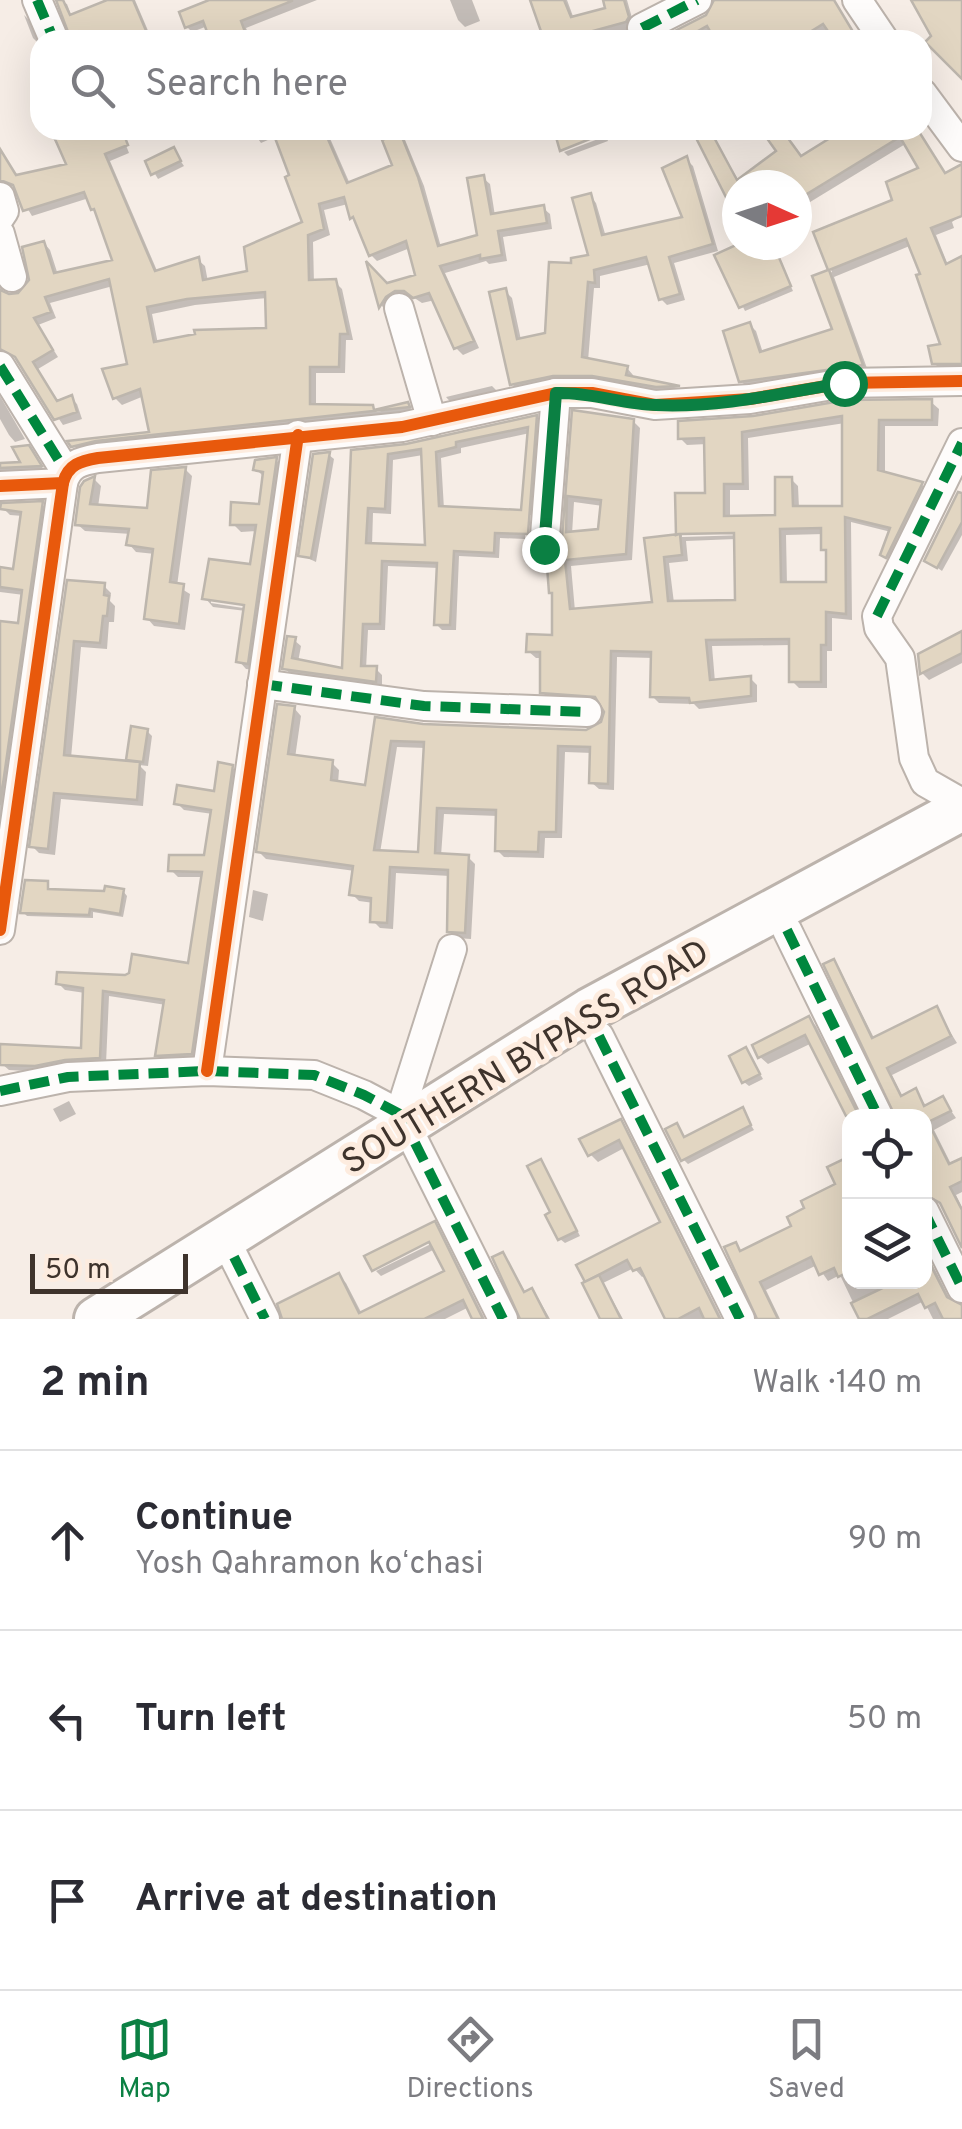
<!DOCTYPE html>
<html lang="en">
<head>
<meta charset="utf-8">
<style>
  body { margin:0; font-family:Overpass,sans-serif; background:#f7f7f7; color:#2b2b33 }
  .controls { position:absolute; right:30px; bottom:30px; display:grid; overflow:hidden; border-radius:20px; box-shadow:0 10px 40px #0002 }
  .controls button { width:90px; height:90px; display:grid; place-items:center; padding:0; border:0; border-bottom:2px solid #e1e1e2; background:#fff; color:#2b2b33; font:50px sans-serif }
  .compass { position:absolute; left:722px; top:170px; width:90px; height:90px; border-radius:50%; background:#fff; box-shadow:0 10px 40px #0002; rotate:93deg }
  .scale { position:absolute; left:30px; bottom:25px; width:158px; box-sizing:border-box; padding-left:10px; border:5px solid #3e332c; border-top:0; font-size:28px; line-height:35px; white-space:nowrap; color:#3e332c; -webkit-text-stroke:8px #fdecdf; paint-order:stroke }
  .stop { position:absolute; width:30px; height:30px; margin:-22px; border:8px solid #0b8043; border-radius:50%; background:#fff }
  .stop.end { background:#0b8043; border-color:#fff; box-shadow:0 2px 10px #0008 }
  .list { margin:0; padding:0; list-style:none }
  h2 { display:flex; justify-content:space-between; align-items:center; height:130px; margin:0; padding:0 40px; font-size:42px }
  h2 small { font-size:32px; font-weight:400; color:#7c7c81 }
  .list li { display:grid; grid-template-columns:65px 1fr auto; gap:30px; align-items:center; box-sizing:border-box; height:180px; padding:0 40px; border-top:2px solid #e1e1e2 }
  .list b { display:block; font-size:38px; white-space:nowrap }
  .list p { margin:0; font-size:32px; white-space:nowrap; color:#7c7c81 }
  .list em { font-size:32px; font-style:normal; color:#7c7c81 }
  .icon { flex:none; width:55px; height:55px; fill:none; stroke:currentColor; stroke-width:2; stroke-linecap:round; stroke-linejoin:round }
  .map { position:relative; flex:none; width:962px; height:1319px; overflow:hidden }
  .search { position:absolute; background:#fff; box-shadow:0 10px 40px #0002; left:30px; right:30px; top:30px; height:110px; display:flex; align-items:center; gap:25px; box-sizing:border-box; padding:0 35px; border-radius:30px; color:#7c7c81; font-size:38px }
  .sheet { height:670px; background:#fff }
  nav { display:flex; justify-content:space-around; align-items:center; box-sizing:border-box; height:140px; border-top:2px solid #e1e1e2; background:#fff; font-size:28px; color:#7c7c81 }
  nav a { display:grid; justify-items:center; gap:5px }
  nav .on { color:#0b8043 }
  .map>svg:first-child { display:block }
  .shadow { fill:#0003; fill-rule:evenodd }
  .building { fill:#e2d6c2; stroke:#bdb6ad; stroke-width:2.5; fill-rule:evenodd }
  .lines { fill:none; stroke-linecap:round; stroke-linejoin:round }
  .minor-casing { stroke:#bcb3ac; stroke-width:32 }
  .highway-casing { stroke:#bcb3ac; stroke-width:48 }
  .minor { stroke:#fefcfb; stroke-width:28 }
  .highway { stroke:#fefcfb; stroke-width:42 }
  .quiet { stroke:#00873e; stroke-width:10; stroke-dasharray:20 10; stroke-linecap:butt }
  .cycleway-casing { stroke:#fdecdf; stroke-width:19 }
  .cycleway { stroke:#e8590c; stroke-width:12 }
  .route { stroke:#0b8043; stroke-width:12 }
  .labels { text-anchor:middle; stroke-width:10; stroke-linejoin:round; paint-order:stroke }
  .street-label { font-size:35px; fill:#3e332c; stroke:#fdecdf }
</style>
</head>
<body>
<div class="map">
<svg width="962" height="1319" viewBox="0 0 962 1319">
  <rect width="100%" height="100%" fill="#f6ede6"/>
  <g class="shadow">
    <path d="M58 0 67 4 72 17 106 3 105 0H135L152 40H73Z"/>
    <path d="M218 0H317L246 28 251 40H213Z"/>
    <path d="M450 0H472L480 21 465 27 458 20Z"/>
    <path d="M533 0H567L574 19 609 10 606 0H627L634 25 631 40H514L543 30Z"/>
    <path d="M752 0H833L858 40H718L714 32 699 40H662Z"/>
    <path d="M198 14 205 27 192 32 187 27Z"/>
    <path d="M24 15 29 20 39 44 33 38Z"/>
    <path d="M441 32 448 40H424Z"/>
    <path d="M48 130H120L129 153 110 161 158 273 198 260 205 266 208 282 250 273 305 223 277 136 261 143 252 130H344L329 136 350 184 395 167 381 130H401L424 186 441 247 479 237 483 178 490 184 495 216 543 208 550 214 552 229 503 237 507 261 489 264 486 261 445 273 479 348 463 355 456 348 435 300 422 303 413 297H402L387 312 382 306 371 269 387 286 418 277 410 248 377 261 371 255 348 204 324 210 330 235 313 242 314 283 335 282 342 289 353 340H346L345 373H316V407H372L377 412 408 405 414 412 80 453 72 443 152 434 144 396 122 405 115 398 130 366 113 286 50 303 56 318 38 325 58 357 38 369 58 403 71 398 77 404 82 419 63 425 17 356 6 354 0 358V280L4 294 16 297 27 290 44 243 50 250 58 275 116 262 99 214 89 198 32 216 14 186 0 188V149L17 178 69 165ZM267 298 269 331 158 344 152 314 195 305Z"/>
    <path d="M764 130H781L802 159 848 130H918L946 175 962 166V215L952 222 954 228 936 235 948 265 962 258V369L941 370 934 363 944 346 924 275 912 245 834 277 868 371 748 388 741 381 750 325 756 331 763 353 835 330 816 278 832 272 816 234 895 202 922 169 907 143 797 210V185H737V208L712 137 739 181 779 151Z"/>
    <path d="M606 136 608 141 568 156 564 152Z"/>
    <path d="M173 150 184 166 158 179 148 162Z"/>
    <path d="M686 159 693 166 718 251 674 263 685 300 667 305 661 299 651 264 600 276V288H594L588 361 627 368 633 375V379L679 388 683 392 519 391 512 384 505 291 512 298 521 340 548 335 574 265 591 257 590 196 596 203 606 237 685 218Z"/>
    <path d="M742 245H765L774 262V250L793 291 745 311 718 256Z"/>
    <path d="M492 386 500 394 454 406 446 397Z"/>
    <path d="M0 396 25 439 15 442 9 435 0 419Z"/>
    <path d="M931 402 939 409 938 426H885V474L922 485 929 491 890 561 882 554 891 532 851 522 852 620 832 618V651H827V688H799L792 681V645L712 646 715 682 750 678 757 685V702L699 709 694 704 659 703 652 696 653 658 617 657 614 790 599 789 591 782 592 753 565 752 562 838H545L544 858 504 857 497 850 498 816 444 814 441 856 468 857 475 864 471 939 456 938 449 931 450 876 396 873 393 929 380 928 373 921 374 903 359 901 352 894 355 871 266 859 259 852 294 708 301 716 295 758 332 763 339 770 338 783 367 787 377 720 423 726 587 732 605 721V703L549 699 542 692 543 658H536L528 651 554 637 574 413 633 421 640 428 632 560 571 566 575 611 654 605 647 541 681 537 678 534 708 495 707 444 687 445 680 438ZM845 423V508H799L798 486 791 479 778 517 730 518V490H749L748 438ZM574 502 603 506 600 532 572 534ZM746 530V535L682 537V532ZM824 534V549L828 554 829 584 787 585 786 535ZM736 539 737 602 674 603 669 563 688 561 686 541ZM397 747 426 748 421 855 380 853Z"/>
    <path d="M536 418 542 424 533 539H530L532 515H526L525 539 500 538 499 558 459 556 456 630H442L436 624 439 568 388 566 385 630H368L366 669H376L382 675V687L291 675 285 668 294 640 301 646 298 662 344 671 353 452 406 447ZM530 433 523 513 444 509 441 458 461 453V448ZM423 455 427 548 372 546 373 513 391 514 393 460Z"/>
    <path d="M28 448 47 474 0 480V466L24 464Z"/>
    <path d="M329 455 334 459 316 562 301 555Z"/>
    <path d="M276 460 284 468 255 670 246 669 239 661 246 611 213 607 206 599 252 567 257 531 241 532 233 524 261 506 265 478 256 469ZM211 598 257 605 256 610 211 603Z"/>
    <path d="M185 469 192 476 177 586 190 594 185 630 154 626 147 618 155 554 136 552 129 544 131 534 85 531 77 524 94 479 101 486 98 507 149 510Z"/>
    <path d="M42 504 48 511 0 854V623L20 626 24 595 0 592V569L15 572 23 516 10 515 3 508Z"/>
    <path d="M962 520V535L942 571 927 560Z"/>
    <path d="M69 583 104 586 111 593 110 601 115 606 114 622H109L107 649 81 647 71 758 134 764 129 759 147 731 152 736 148 766 139 765 146 772 143 806 61 799 55 855 39 853 32 846Z"/>
    <path d="M962 634V663L929 680 922 673 920 655Z"/>
    <path d="M232 767 239 774 198 1060 165 1062 158 1055 166 1005 109 996 106 1064 43 1072 9 1070 2 1064 83 1050 85 993 65 990 58 983 126 978 190 966 203 877H178L171 870 206 857 213 814 184 810 177 803 216 794Z"/>
    <path d="M47 884 51 892 123 891 127 896 123 917 93 912V918L27 916 23 912Z"/>
    <path d="M253 890 268 894 263 921 249 917Z"/>
    <path d="M833 962 840 970 875 1040 936 1009 957 1043 892 1075 903 1097 915 1091 927 1107 943 1099 956 1118 934 1130 952 1166 962 1161V1192L956 1195 962 1207V1243L942 1202H924V1116H898Z"/>
    <path d="M809 1019 816 1026 861 1116 850 1119 812 1043 768 1064 760 1057 755 1046Z"/>
    <path d="M746 1050 763 1079 749 1086 744 1082Z"/>
    <path d="M69 1101 76 1114 60 1122 53 1109Z"/>
    <path d="M742 1111 754 1130 688 1164 683 1159 676 1126 686 1139Z"/>
    <path d="M620 1122 627 1129 722 1319H668L646 1275 642 1277 634 1268 603 1283 623 1319H604L580 1266 664 1223 626 1147 598 1162 590 1154Z"/>
    <path d="M850 1159V1282H924V1248L952 1303 962 1307V1319H933L924 1301 888 1319H861L840 1275 828 1281 817 1265 766 1290 780 1319H758L735 1245 743 1253 794 1228 838 1185Z"/>
    <path d="M545 1167 580 1236 565 1243 560 1239 553 1214Z"/>
    <path d="M434 1224 441 1231 485 1319H475L469 1307 445 1319H284L339 1276 346 1283 362 1314 447 1272 435 1249 381 1276 376 1271 441 1239Z"/>
    <path d="M503 1255 526 1293 531 1291 538 1298 550 1319H521Z"/>
  </g>
  <g class="building">
    <path d="M56 0H63L70 15 107 0H133L150 40H71Z"/>
    <path d="M209 0H292V1L241 21 248 40H210L203 21 185 28 179 12Z"/>
    <path d="M530 0H564L571 17 605 8 603 0H624L629 17 626 22 560 40H544Z"/>
    <path d="M714 0H834L858 40H834L823 24 797 40H715L707 26 682 40H657L706 15Z"/>
    <path d="M911 0H962V79L925 42 931 36Z"/>
    <path d="M51 130H122L128 145 105 154 155 271 199 257 203 280 247 271 244 247 302 222 285 177 289 175 272 130H324L347 183 392 165 382 140 400 132 418 177 438 246 477 235 467 178 484 175 491 214 544 205 547 223 498 231 502 255 480 259V255L440 266 474 341 454 349 429 293 413 298 404 291H395L386 297 379 308 366 261 387 283 415 275 406 241 369 256 353 217 350 219 344 197 319 204 324 229 308 235 309 280 336 279 348 334H340L339 367H310V404L373 405 374 410 408 402 410 407 96 441 71 447 67 441 149 432 140 389 113 399 102 369 127 364 109 279 45 297 51 312 34 318 53 350 33 362 57 401 72 395 77 412 54 420 15 357 0 349V290L9 294 18 293 29 280 22 247 44 241 54 273 112 260 94 209 91 210 84 192 23 211 13 185 0 180V149L16 175 66 164ZM265 292 266 328 194 330 195 334 154 342 147 307 187 299Z"/>
    <path d="M554 130H610V131L560 151Z"/>
    <path d="M692 130H710L737 180 776 151 761 130H782L801 156 843 130H918L945 173 962 164V216L931 228 946 264 962 256V364H932L928 346 940 344 916 275 920 274 906 239 829 270 863 365 739 382 723 331 750 322 760 352 832 329 812 276 828 270 813 232 892 200 886 182 918 168 900 137 797 200V185H737V219Z"/>
    <path d="M174 147 181 161 151 175 145 161Z"/>
    <path d="M687 156 713 244 669 257 680 294 659 300 646 257 594 270 595 283 588 282 582 357 628 366 626 375 680 386 656 387 592 376H553L510 385 489 292 506 288 517 339 545 333 549 262 571 263V258L588 255 572 198 591 193 602 235 682 217 662 168Z"/>
    <path d="M736 245 775 248 791 286 739 308 714 255Z"/>
    <path d="M932 399V420H879L878 470 923 482 886 558 880 555 890 528 845 517 846 614 826 612V645H821V682H789V639L706 640 710 680 751 676V696L690 703 689 698 650 697 651 652 611 651 608 784 589 783 590 747 558 746 556 832H539L538 852 495 851 496 810 437 808 435 853 469 855 465 933 447 932 448 870 390 867 387 923 370 922 371 898 349 895 353 866 256 852 277 704 295 706 288 754 333 760 331 780 365 785 375 717 423 724 586 730 601 722 604 712 595 697 540 693V652H526L527 634 552 635V593H549L547 566 558 560 561 550 572 410 634 419 626 554 565 560 570 609 652 602 644 538 679 534 676 535 675 493H705L704 438 678 439V421L753 416 846 400ZM842 416V506H793L792 477H775V515L724 516V484H743L742 432ZM567 496 601 500 598 529 566 532ZM821 528V550H826V582H781L780 529ZM734 533 735 600 668 601 664 557 682 555 680 534ZM391 741 424 742 418 852 374 850Z"/>
    <path d="M537 415 528 534 495 533 494 553 454 551 450 625H434L437 563 382 561 380 624H363L361 666H377L376 682 282 669 287 636 296 637 292 658 342 668 351 450 406 444ZM528 427 521 510 439 506 436 452 456 447V442ZM421 449 425 545 366 543 368 508 385 509 388 454Z"/>
    <path d="M29 445 42 466 0 468V463L20 462 12 447Z"/>
    <path d="M330 452 311 558 298 556 313 454Z"/>
    <path d="M277 457 248 664 236 662 244 605 202 599 209 559 250 564 256 525H230L231 502 259 504 263 472 253 470 255 460Z"/>
    <path d="M186 467 170 582 184 584 179 624 144 619 153 549 126 545 129 529 75 525 80 487 84 481 95 476 90 504 147 508 151 470Z"/>
    <path d="M958 492 962 493V522L937 568 924 561Z"/>
    <path d="M43 501 0 805V621L18 623 22 590 0 587V567L13 569 21 512 0 509 1 503Z"/>
    <path d="M67 580 105 583 104 595 109 596 107 616H103L100 643 74 641 64 755 140 762 137 800 54 793 48 849 29 847Z"/>
    <path d="M962 631V653L920 674 918 654Z"/>
    <path d="M131 726 148 729 143 762 126 760Z"/>
    <path d="M218 762 233 765 192 1054 155 1056 164 1000 103 991 100 1058 65 1060 35 1066 0 1065V1044L81 1048 83 988 56 984 57 972 125 975 129 973 132 954 188 963 202 872 168 871 169 855H204L211 810 174 804 177 785 214 791Z"/>
    <path d="M25 880 48 881V889L104 891 105 886 124 889 120 914 90 909 89 915 20 913Z"/>
    <path d="M834 959 872 1038 937 1006 951 1036 887 1068 901 1096 916 1088 924 1106 943 1096 951 1111 928 1122 949 1164 962 1158V1181L950 1187 962 1210V1248L940 1203 924 1194V1116H895L823 964Z"/>
    <path d="M809 1016 859 1116H846L805 1035 758 1058 752 1045Z"/>
    <path d="M746 1047 760 1074 742 1083 729 1056Z"/>
    <path d="M743 1107 751 1125 681 1161 665 1129 677 1123 684 1137Z"/>
    <path d="M621 1119 720 1319H704L699 1308 678 1319H665L640 1268 633 1271 627 1260 585 1282 576 1265 660 1222 619 1140 588 1156 579 1139Z"/>
    <path d="M850 1156V1271L838 1277 834 1268 819 1275 811 1257 760 1282 778 1319H757L724 1247 736 1242 740 1251 791 1226 787 1217 804 1208 801 1201 835 1184 827 1167Z"/>
    <path d="M541 1159 577 1231 558 1240 545 1215 550 1212 527 1166Z"/>
    <path d="M435 1221 483 1319H472L463 1300 424 1319H282L277 1304 339 1273 359 1313 444 1271 429 1242 372 1271 364 1256Z"/>
    <path d="M503 1252 524 1292 532 1288 548 1319H520L492 1257Z"/>
    <path d="M924 1252 947 1297 962 1305V1319H943L935 1303 925 1308 918 1294 867 1319H859L851 1303 895 1282H924Z"/>
    <path d="M599 1275 621 1319H600L582 1283Z"/>
  </g>
  <g class="lines">
    <defs>
      <g id="minor">
        <path d="M37 0 54 40"/>
        <path d="M857 0 884 40"/>
        <path d="M642 28 697 0"/>
        <path d="M922 93 962 147"/>
        <path d="M0 197 4 211 0 217"/>
        <path d="M0 234 12 277"/>
        <path d="M399 308 432 421"/>
        <path d="M0 366 66 472"/>
        <path d="M962 443 877 616 879 628 900 658 914 758 925 782 962 803"/>
        <path d="M0 486 63 483C68 464 81 461 98 458L402 427 556 393H592L655 405 750 399 844 383 962 381"/>
        <path d="M544 549 556 393"/>
        <path d="M262 684 424 706 587 712"/>
        <path d="M0 930 63 483"/>
        <path d="M787 930 878 1116"/>
        <path d="M599 1036 740 1319"/>
        <path d="M207 1071 298 435"/>
        <path d="M0 1091 68 1077 207 1071 314 1075 364 1095 413 1121"/>
        <path d="M399 1116 452 949"/>
        <path d="M415 1143 503 1319"/>
        <path d="M924 1211 962 1288"/>
        <path d="M234 1257 265 1319"/>
      </g>
      <path id="highway" d="M96 1319 589 1010 962 809"/>
    </defs>
    <use href="#minor" class="minor-casing"/>
    <use href="#highway" class="highway-casing"/>
    <use href="#minor" class="minor"/>
    <use href="#highway" class="highway"/>
    <g class="quiet">
      <path d="M37 0 54 40"/>
      <path d="M642 28 697 0"/>
      <path d="M0 366 66 472"/>
      <path d="M877 616 962 443"/>
      <path d="M262 684 424 706 587 712"/>
      <path d="M787 930 878 1116"/>
      <path d="M599 1036 740 1319"/>
      <path d="M0 1091 68 1077 207 1071 314 1075 364 1095 413 1121"/>
      <path d="M415 1143 503 1319"/>
      <path d="M924 1211 962 1288"/>
      <path d="M234 1257 265 1319"/>
    </g>
    <defs>
      <g id="cycleway">
        <path d="M0 486 63 483C68 464 81 461 98 458L402 427 556 393H592L655 405 750 399 844 383 962 381"/>
        <path d="M0 930 63 483"/>
        <path d="M207 1071 298 435"/>
      </g>
    </defs>
    <use href="#cycleway" class="cycleway-casing"/>
    <use href="#cycleway" class="cycleway"/>
  </g>
  <g class="lines">
    <path class="route" d="M544 549 556 393C591 392 622 404 656 405 719 408 783 393 844 383"/>
  </g>
  <g class="labels">
    <g class="street-label">
      <text transform="translate(525 1056) rotate(-31)" y="12">SOUTHERN BYPASS ROAD</text>
    </g>
  </g>
</svg>
<div class="controls">
<button><svg class="icon" aria-label="locate" viewBox="0 0 24 24"><circle cx="12" cy="12" r="6"/><path d="M12 2v4M12 18v4M2 12h4M18 12h4"/></svg></button>
<button><svg class="icon" aria-label="layers" viewBox="0 0 24 24"><path d="M12 4l9 5-9 5-9-5zM3 14l9 5 9-5"/></svg></button>
</div>
<svg class="compass" viewBox="-18 -18 36 36"><path d="M0-13l5 13h-10z" fill="#e53935"/><path d="M0 13l5-13h-10z" fill="#7c7c81"/></svg>
<div class="scale">50 m</div>
<div class="stop" style="left:844px;top:383px"></div>
<div class="stop end" style="left:544px;top:549px"></div>
<div class="search"><svg class="icon" aria-label="search" viewBox="0 0 24 24"><circle cx="10" cy="10" r="6"/><path d="M15 15l6 6"/></svg>Search here</div>
</div>
<section class="sheet">
<h2>2 min<small>Walk · 140 m</small></h2>
<ul class="list">
<li><svg class="icon" aria-label="ahead" viewBox="0 0 24 24"><path d="M12 20V5M6 11l6-6 6 6"/></svg><div><b>Continue</b><p>Yosh Qahramon koʻchasi</p></div><em>90 m</em></li>
<li><svg class="icon" aria-label="left" viewBox="0 0 24 24"><path d="M17 20v-9H6M10 6l-5 5 5 5"/></svg><div><b>Turn left</b></div><em>50 m</em></li>
<li><svg class="icon" aria-label="arrive" viewBox="0 0 24 24"><path d="M6 21V4h12l-3 4 3 4H6"/></svg><div><b>Arrive at destination</b></div></li>
</ul>
</section>
<nav>
<a class="on"><svg class="icon" aria-label="map" viewBox="0 0 24 24"><path d="M3 6l6-2 6 2 6-2v14l-6 2-6-2-6 2zM9 4v14M15 6v14"/></svg>Map</a>
<a><svg class="icon" aria-label="directions" viewBox="0 0 24 24"><path d="M12 3l9 9-9 9-9-9zM9 14v-3h6M13 9l2 2-2 2"/></svg>Directions</a>
<a><svg class="icon" aria-label="saved" viewBox="0 0 24 24"><path d="M7 4h10v16l-5-4-5 4z"/></svg>Saved</a>
</nav>
</body>
</html>
